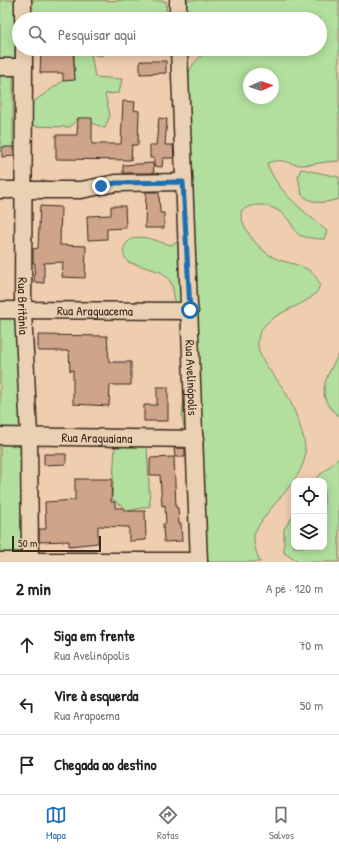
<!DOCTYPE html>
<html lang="pt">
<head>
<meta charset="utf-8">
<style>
  body { margin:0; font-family:"Patrick Hand",sans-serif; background:#f6f6f6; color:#222 }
  .controls { position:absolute; right:12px; bottom:12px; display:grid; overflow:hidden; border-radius:8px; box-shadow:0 2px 10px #0003 }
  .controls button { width:36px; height:36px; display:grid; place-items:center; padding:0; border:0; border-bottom:1px solid #e0e0e0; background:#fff; color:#222; font:20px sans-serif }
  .compass { position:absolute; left:243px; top:68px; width:36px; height:36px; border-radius:50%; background:#fff; box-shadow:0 2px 10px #0003; rotate:87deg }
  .scale { position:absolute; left:12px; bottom:10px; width:89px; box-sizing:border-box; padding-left:4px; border:2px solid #3b2a1e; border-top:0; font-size:11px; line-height:14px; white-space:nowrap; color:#3b2a1e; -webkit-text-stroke:3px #ebd1b3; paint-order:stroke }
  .stop { position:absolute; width:12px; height:12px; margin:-9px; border:3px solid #1f6fb2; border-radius:50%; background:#fff }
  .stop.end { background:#1f6fb2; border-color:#fff; box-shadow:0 1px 4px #0008 }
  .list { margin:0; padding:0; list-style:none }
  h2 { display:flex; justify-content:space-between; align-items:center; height:52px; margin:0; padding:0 16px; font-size:17px }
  h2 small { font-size:13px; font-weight:400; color:#767676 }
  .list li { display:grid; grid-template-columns:26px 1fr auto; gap:12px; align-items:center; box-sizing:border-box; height:60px; padding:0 16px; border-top:1px solid #e0e0e0 }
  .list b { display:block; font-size:15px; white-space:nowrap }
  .list p { margin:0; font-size:13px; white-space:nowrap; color:#767676 }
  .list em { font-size:13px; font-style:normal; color:#767676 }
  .icon { flex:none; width:22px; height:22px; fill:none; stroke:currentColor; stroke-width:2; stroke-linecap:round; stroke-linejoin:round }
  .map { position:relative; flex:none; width:339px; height:562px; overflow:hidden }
  .search { position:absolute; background:#fff; box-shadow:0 2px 10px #0003; left:12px; right:12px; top:12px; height:44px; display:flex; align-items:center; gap:10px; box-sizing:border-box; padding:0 14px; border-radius:22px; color:#767676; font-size:15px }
  .sheet { height:232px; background:#fff }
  nav { display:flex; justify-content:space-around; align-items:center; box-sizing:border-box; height:56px; border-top:1px solid #e0e0e0; background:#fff; font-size:11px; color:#767676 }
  nav a { display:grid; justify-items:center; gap:2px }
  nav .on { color:#1f6fb2 }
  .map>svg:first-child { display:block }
  .green { fill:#b2df9e; stroke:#76845e; fill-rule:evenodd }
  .building { fill:#cea48a; stroke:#3b2a1e }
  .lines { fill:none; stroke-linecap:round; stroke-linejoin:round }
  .minor-casing { stroke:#3b2a1e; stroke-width:19 }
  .minor { stroke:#ebd1b3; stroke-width:16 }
  .route { stroke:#1f6fb2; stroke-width:5 }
  .labels { text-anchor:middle; stroke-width:3.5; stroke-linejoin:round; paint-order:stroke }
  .street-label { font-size:13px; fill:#3b2a1e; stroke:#ebd1b3 }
</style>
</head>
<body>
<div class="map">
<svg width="339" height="562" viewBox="0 0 339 562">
  <rect width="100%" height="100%" fill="#efceb0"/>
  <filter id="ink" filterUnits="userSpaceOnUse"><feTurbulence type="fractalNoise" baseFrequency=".025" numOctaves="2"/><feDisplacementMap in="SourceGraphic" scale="8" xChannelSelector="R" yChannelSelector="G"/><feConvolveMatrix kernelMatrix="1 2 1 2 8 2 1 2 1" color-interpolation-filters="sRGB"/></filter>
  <g filter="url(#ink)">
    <g class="green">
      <path d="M0 0H15V59L0 58Z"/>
      <path d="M30 0 166 1 167 19H135L119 14V19H30Z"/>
      <path d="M174 0H339V161C326 161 314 165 301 165 285 164 286 157 267 163 277 192 305 212 327 231L324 239C317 239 306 238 299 235 295 232 293 226 290 222 279 206 257 199 241 211 241 229 260 252 277 259 295 266 312 264 320 285 319 287 318 291 316 293 303 308 261 314 258 339 255 359 279 379 287 395 295 411 307 439 305 456 302 478 275 501 263 519 260 524 255 530 254 535 253 544 257 555 260 562H201L196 542 190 535 188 517 196 492 182 416 184 397 191 383 188 336 177 311 172 285 168 278 161 272 128 262C124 256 121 251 126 244 137 230 157 242 171 245L187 238 185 87C189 67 193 63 209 49H320V19H186ZM249 74H273V98H249Z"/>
      <path d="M74 49H103L102 56 91 54 95 77 122 79 119 93 105 94 110 115 105 128 78 118 70 127 30 126V104L63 81 75 80Z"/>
      <path d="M0 72 13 73V147L0 152Z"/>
      <path d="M301 169 339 177V199C325 203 314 205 302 195L298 177Z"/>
      <path d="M0 316H18L23 432H0Z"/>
      <path d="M339 354V416C313 397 326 377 339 354Z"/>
      <path d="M0 440 23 441 24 555 0 556Z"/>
      <path d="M147 445 150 506 129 511 112 499 115 446Z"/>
      <path d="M339 458V562H298L284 553V529L294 515V547H324V481H313Z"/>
    </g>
    <g class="building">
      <path d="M41 49H73L75 80 63 81V73H40Z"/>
      <path d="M140 61H166V73L140 74Z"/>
      <path d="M123 101 135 102 134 110 139 111 138 145H132L131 160 56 159V135H77L78 118H92V144H121Z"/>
      <path d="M159 118 167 119 165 145H173L174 158H163L162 167 154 166V158H150V145H156Z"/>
      <path d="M2 147H13L14 156 2 157Z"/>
      <path d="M153 163 154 173H123V165Z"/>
      <path d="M146 192H159L160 213H164V228H145Z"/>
      <path d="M40 206 61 207 60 245 86 246 85 278 62 277 63 262 44 263V283L34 282 35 263H33V249L38 248Z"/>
      <path d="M111 206H125L126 228 107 229V239L88 240 87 216 111 215Z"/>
      <path d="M38 335 107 336 109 362H131V385H110L109 406 73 404V370L70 371 69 351H38Z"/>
      <path d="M157 387H168V421H144V405H157Z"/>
      <path d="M174 448H185V457H175Z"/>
      <path d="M44 454H66V464L44 465Z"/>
      <path d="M174 457 176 508H178L179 524 181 523 182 541 164 542 163 524H166L165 505 162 506 160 475H150V458Z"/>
      <path d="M75 479H112L111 502H115V508H124V511H145L146 540 129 541V527L98 526V543L69 546V541L39 542V529H46L45 502 75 500Z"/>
    </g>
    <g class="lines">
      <defs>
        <g id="minor">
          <path d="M23 0V19"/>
          <path d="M178 0V19"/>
          <path id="s1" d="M24 49 23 311 29 436 30 562"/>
          <path id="s2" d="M179 49 199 562"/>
          <path d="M0 67H24"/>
          <path d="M0 190H81L116 183 183 182"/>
          <path id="s3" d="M0 310 190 311"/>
          <path id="s4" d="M0 436 195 439"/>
          <path d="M0 561H199"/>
        </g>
      </defs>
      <use href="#minor" class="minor-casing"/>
      <use href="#minor" class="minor"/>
    </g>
  </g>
  <g class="lines" filter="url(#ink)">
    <path class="route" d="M101 186 116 183 183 182 190 310"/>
  </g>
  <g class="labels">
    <g class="street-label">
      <text dy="5" stroke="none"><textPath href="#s1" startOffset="257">Rua Britânia</textPath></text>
      <text dy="5" stroke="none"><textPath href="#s3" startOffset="95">Rua Araguacema</textPath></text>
      <text dy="5" stroke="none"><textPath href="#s2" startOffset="329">Rua Avelinópolis</textPath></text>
      <text dy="5" stroke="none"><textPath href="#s4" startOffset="97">Rua Araguaiana</textPath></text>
    </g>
  </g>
</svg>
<div class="controls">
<button><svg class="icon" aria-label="locate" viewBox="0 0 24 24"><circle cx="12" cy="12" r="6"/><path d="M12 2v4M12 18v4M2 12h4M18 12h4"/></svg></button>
<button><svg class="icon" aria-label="layers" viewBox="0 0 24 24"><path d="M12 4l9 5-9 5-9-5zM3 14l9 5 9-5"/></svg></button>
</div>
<svg class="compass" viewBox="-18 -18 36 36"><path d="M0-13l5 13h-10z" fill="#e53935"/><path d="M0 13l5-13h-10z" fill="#767676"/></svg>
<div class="scale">50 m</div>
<div class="stop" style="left:190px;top:310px"></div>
<div class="stop end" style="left:101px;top:186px"></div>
<div class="search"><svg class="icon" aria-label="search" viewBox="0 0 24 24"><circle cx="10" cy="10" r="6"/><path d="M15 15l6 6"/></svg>Pesquisar aqui</div>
</div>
<section class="sheet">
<h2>2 min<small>A pé · 120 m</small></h2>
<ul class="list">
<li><svg class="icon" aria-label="ahead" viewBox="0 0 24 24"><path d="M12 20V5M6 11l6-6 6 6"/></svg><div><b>Siga em frente</b><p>Rua Avelinópolis</p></div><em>70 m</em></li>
<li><svg class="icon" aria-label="left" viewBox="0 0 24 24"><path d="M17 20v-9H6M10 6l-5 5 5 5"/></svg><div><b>Vire à esquerda</b><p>Rua Arapoema</p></div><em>50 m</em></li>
<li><svg class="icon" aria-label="arrive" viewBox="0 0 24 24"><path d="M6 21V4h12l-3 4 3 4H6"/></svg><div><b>Chegada ao destino</b></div></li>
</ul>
</section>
<nav>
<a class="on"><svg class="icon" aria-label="map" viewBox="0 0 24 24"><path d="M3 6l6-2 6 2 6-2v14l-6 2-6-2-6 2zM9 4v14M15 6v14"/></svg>Mapa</a>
<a><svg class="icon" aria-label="directions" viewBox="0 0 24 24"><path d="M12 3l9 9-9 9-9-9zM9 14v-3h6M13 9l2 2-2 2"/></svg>Rotas</a>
<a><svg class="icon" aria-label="saved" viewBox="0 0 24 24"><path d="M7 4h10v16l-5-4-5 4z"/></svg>Salvos</a>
</nav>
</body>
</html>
